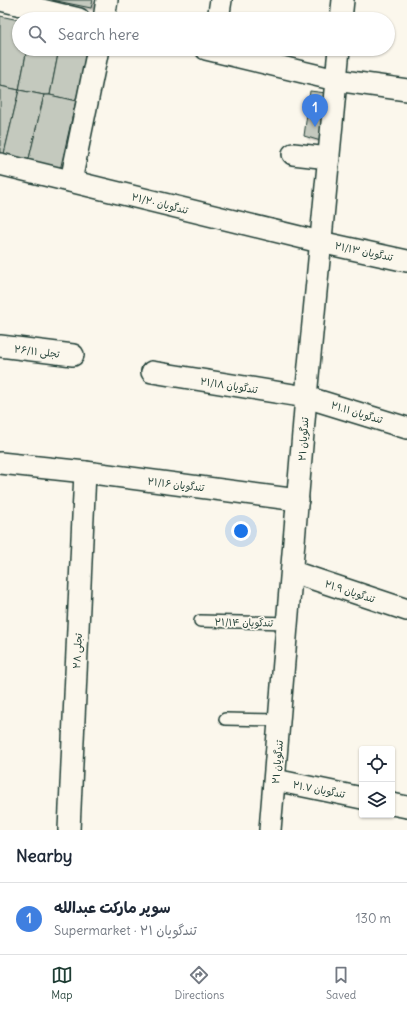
<!DOCTYPE html>
<html lang="en">
<head>
<meta charset="utf-8">
<style>
  body { margin:0; font-family:Delius,"Playpen Sans Arabic",sans-serif; background:#f6f6f7; color:#1f2937 }
  .controls { position:absolute; right:12px; bottom:12px; display:grid; overflow:hidden; border-radius:4px; box-shadow:0 1px 3px #0004 }
  .controls button { width:36px; height:36px; display:grid; place-items:center; padding:0; border:0; border-bottom:1px solid #e0e1e3; background:#fff; color:#1f2937; font:20px sans-serif }
  .you { position:absolute; left:241px; top:531px; width:14px; height:14px; margin:-10px; border:3px solid #fff; border-radius:50%; background:#1a73e8; box-shadow:0 0 0 6px #1a73e833 }
  .badge { display:grid; place-items:center; width:26px; height:26px; border-radius:50%; background:#1f3d34; color:#fff; font-size:13px; font-weight:700 }
  .pin { position:absolute; translate:-50% -33px; filter:drop-shadow(0 1px 2px #0008) }
  .pin::after { content:''; position:absolute; top:21px; width:14px; height:12px; background:inherit; clip-path:polygon(0 0,100% 0,50% 100%) }
  .list { margin:0; padding:0; list-style:none }
  h2 { display:flex; justify-content:space-between; align-items:center; height:52px; margin:0; padding:0 16px; font-size:17px }
  h2 small { font-size:13px; font-weight:400; color:#747a83 }
  .list li { display:grid; grid-template-columns:26px 1fr auto; gap:12px; align-items:center; box-sizing:border-box; height:72px; padding:0 16px; border-top:1px solid #e0e1e3 }
  .list b { display:block; font-size:15px; white-space:nowrap }
  .list p { margin:0; font-size:13px; white-space:nowrap; color:#747a83 }
  .list em { font-size:13px; font-style:normal; color:#747a83 }
  .icon { flex:none; width:22px; height:22px; fill:none; stroke:currentColor; stroke-width:2; stroke-linecap:round; stroke-linejoin:round }
  .map { position:relative; flex:none; width:407px; height:830px; overflow:hidden }
  .search { position:absolute; background:#fff; box-shadow:0 1px 3px #0004; left:12px; right:12px; top:12px; height:44px; display:flex; align-items:center; gap:10px; box-sizing:border-box; padding:0 14px; border-radius:22px; color:#747a83; font-size:15px }
  .sheet { height:124px; background:#fff }
  nav { display:flex; justify-content:space-around; align-items:center; box-sizing:border-box; height:56px; border-top:1px solid #e0e1e3; background:#fff; font-size:11px; color:#747a83 }
  nav a { display:grid; justify-items:center; gap:2px }
  nav .on { color:#1f3d34 }
  .map>svg:first-child { display:block }
  .building { fill:#c4c9be; stroke:#1f3d34; filter:url(#shadow) }
  .lines { fill:none; stroke-linecap:round; stroke-linejoin:round }
  .service-casing { stroke:#1f3d34; stroke-width:14 }
  .minor-casing { stroke:#1f3d34; stroke-width:24 }
  .service { stroke:#fbf7ec; stroke-width:11 }
  .minor { stroke:#fbf7ec; stroke-width:21 }
  .labels { text-anchor:middle; stroke-width:3.5; stroke-linejoin:round; paint-order:stroke }
  .street-label { font-size:10px; fill:#1f3d34; stroke:#fbf7ec }
</style>
</head>
<body>
<div class="map">
<svg width="407" height="830" viewBox="0 0 407 830">
  <defs>
    <filter id="shadow"><feDropShadow dx="4.5" dy="2.5" stdDeviation="1" flood-color="#0004"/></filter>
  </defs>
  <rect width="100%" height="100%" fill="#fbf7ec"/>
  <filter id="ink" filterUnits="userSpaceOnUse"><feTurbulence type="fractalNoise" baseFrequency=".025" numOctaves="2"/><feDisplacementMap in="SourceGraphic" scale="8" xChannelSelector="R" yChannelSelector="G"/><feConvolveMatrix kernelMatrix="1 2 1 2 8 2 1 2 1" color-interpolation-filters="sRGB"/></filter>
  <g filter="url(#ink)">
    <g class="building">
      <path d="M52 0H93L91 8Z"/>
      <path d="M0 16 19 20V49H27L19 90 0 86Z"/>
      <path d="M27 49H59L50 95H44L19 90Z"/>
      <path d="M59 49H87L76 101 50 95Z"/>
      <path d="M0 86 19 90 3 158 0 157Z"/>
      <path d="M19 90 44 95 28 163 3 158Z"/>
      <path d="M310 91 326 93V118L307 114Z"/>
      <path d="M44 95H50L76 101 60 170 28 163Z"/>
      <path d="M307 114 326 118 324 142 304 136Z"/>
    </g>
    <g class="lines">
      <defs>
        <g id="service">
          <path d="M200 621 288 623"/>
          <path d="M225 719 280 720"/>
        </g>
        <g id="minor">
          <path d="M1 0 79 19"/>
          <path d="M104 19 107 0"/>
          <path d="M218 19 221 0"/>
          <path d="M341 19 343 0"/>
          <path d="M206 49 336 80 407 90"/>
          <path d="M293 154 329 158"/>
          <path d="M0 164 320 242 407 261"/>
          <path d="M71 181 98 49"/>
          <path d="M0 346 73 355"/>
          <path d="M152 372 306 397 407 428"/>
          <path d="M0 463 85 472 298 500"/>
          <path d="M293 572 407 610"/>
          <path d="M275 780 362 798"/>
          <path d="M392 804 407 807"/>
          <path d="M69 830 85 472"/>
          <path d="M270 830 306 397 339 49"/>
        </g>
      </defs>
      <use href="#service" class="service-casing"/>
      <use href="#minor" class="minor-casing"/>
      <use href="#service" class="service"/>
      <use href="#minor" class="minor"/>
    </g>
  </g>
  <g class="labels">
    <g class="street-label">
      <text transform="translate(160 203) rotate(14)" y="4">۲۱/۲۰ تندگویان</text>
      <text transform="translate(364 251) rotate(12)" y="4">۲۱/۱۳ تندگویان</text>
      <text transform="translate(37 351) rotate(7)" y="4">۲۶/۱۱ تجلی</text>
      <text transform="translate(229 385) rotate(9)" y="4">۲۱/۱۸ تندگویان</text>
      <text transform="translate(357 412) rotate(17)" y="4">۲۱.۱۱ تندگویان</text>
      <text transform="translate(303 439) rotate(-86)" y="4">۲۱ تندگویان</text>
      <text transform="translate(176 484) rotate(7)" y="4">۲۱/۱۶ تندگویان</text>
      <text transform="translate(350 591) rotate(18)" y="4">۲۱.۹ تندگویان</text>
      <text transform="translate(244 622) rotate(1)" y="4">۲۱/۱۴ تندگویان</text>
      <text transform="translate(77 651) rotate(-87)" y="4">۲۸ تجلی</text>
      <text transform="translate(277 762) rotate(-85)" y="4">۲۱ تندگویان</text>
      <text transform="translate(319 789) rotate(11)" y="4">۲۱.۷ تندگویان</text>
    </g>
  </g>
</svg>
<div class="controls">
<button><svg class="icon" aria-label="locate" viewBox="0 0 24 24"><circle cx="12" cy="12" r="6"/><path d="M12 2v4M12 18v4M2 12h4M18 12h4"/></svg></button>
<button><svg class="icon" aria-label="layers" viewBox="0 0 24 24"><path d="M12 4l9 5-9 5-9-5zM3 14l9 5 9-5"/></svg></button>
</div>
<div class="you"></div>
<div class="pin badge" style="left:315px;top:127px;background:#3f7fe0">1</div>
<div class="search"><svg class="icon" aria-label="search" viewBox="0 0 24 24"><circle cx="10" cy="10" r="6"/><path d="M15 15l6 6"/></svg>Search here</div>
</div>
<section class="sheet">
<h2>Nearby<small></small></h2>
<ul class="list">
<li><span class="badge" style="background:#3f7fe0">1</span><div><b>سوپر مارکت عبدالله</b><p>Supermarket · ۲۱ تندگویان</p></div><em>130 m</em></li>
</ul>
</section>
<nav>
<a class="on"><svg class="icon" aria-label="map" viewBox="0 0 24 24"><path d="M3 6l6-2 6 2 6-2v14l-6 2-6-2-6 2zM9 4v14M15 6v14"/></svg>Map</a>
<a><svg class="icon" aria-label="directions" viewBox="0 0 24 24"><path d="M12 3l9 9-9 9-9-9zM9 14v-3h6M13 9l2 2-2 2"/></svg>Directions</a>
<a><svg class="icon" aria-label="saved" viewBox="0 0 24 24"><path d="M7 4h10v16l-5-4-5 4z"/></svg>Saved</a>
</nav>
</body>
</html>
